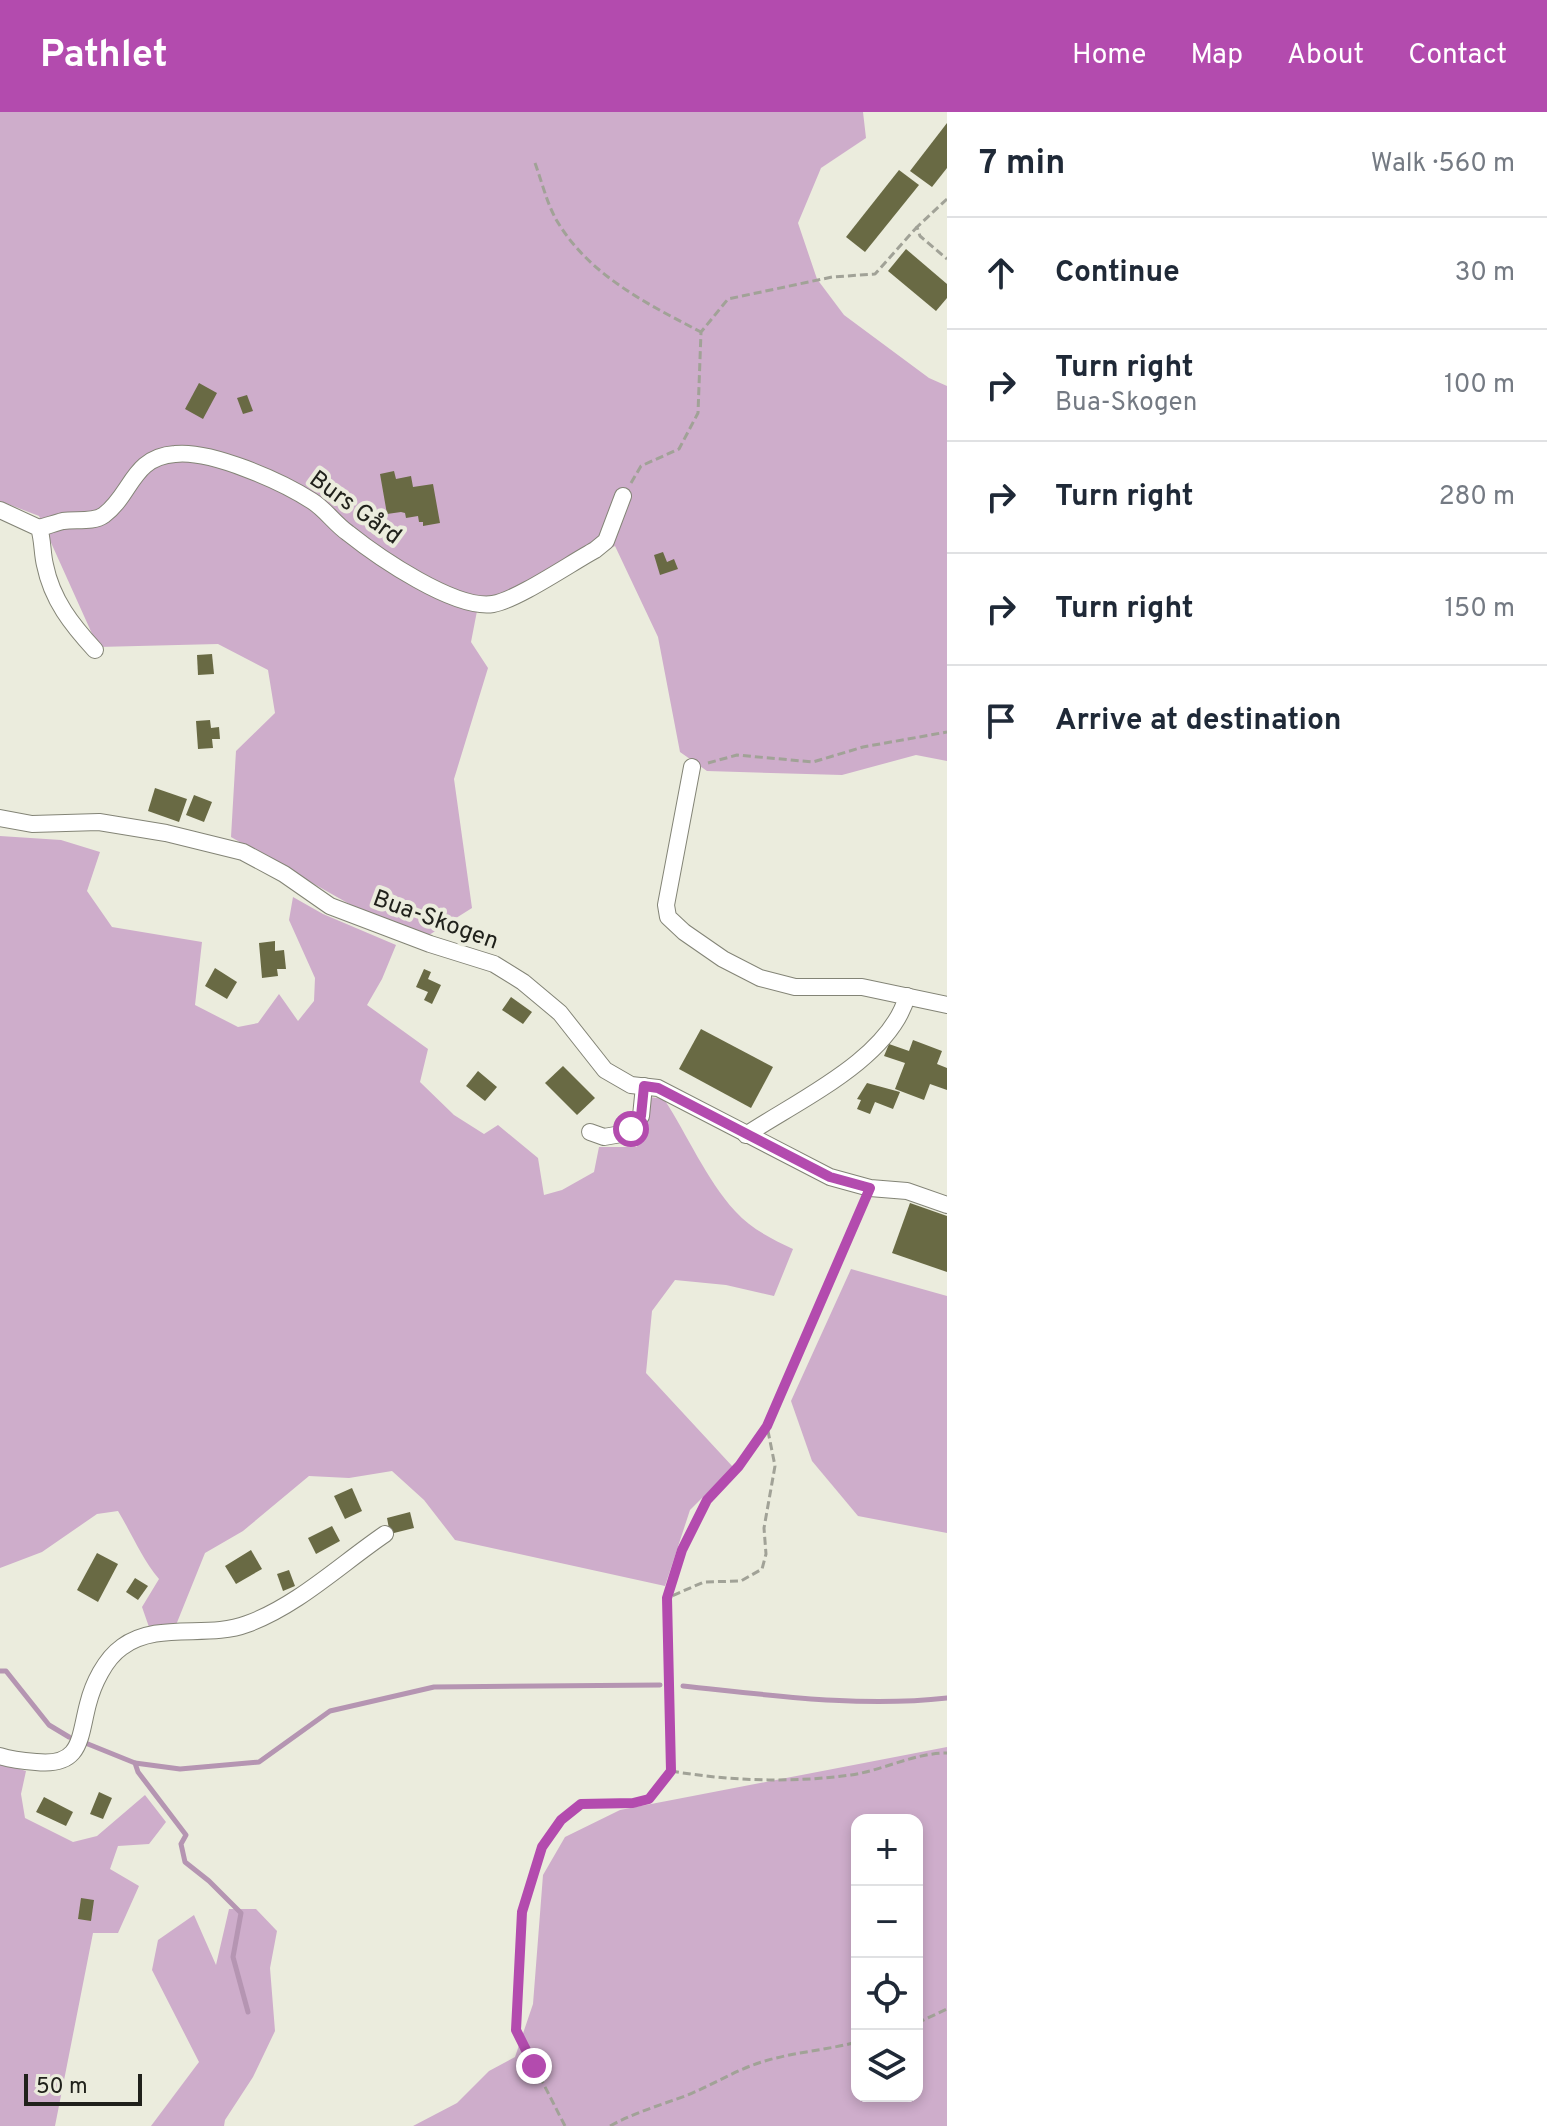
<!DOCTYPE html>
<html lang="en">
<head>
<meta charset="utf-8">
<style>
  body { margin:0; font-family:Overpass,sans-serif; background:#f2f2f3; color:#1f2937 }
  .controls { position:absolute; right:24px; bottom:24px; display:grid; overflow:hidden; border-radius:16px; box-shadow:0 4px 12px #0003 }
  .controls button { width:72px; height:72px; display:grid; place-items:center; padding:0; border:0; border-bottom:2px solid #e0e1e3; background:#fff; color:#1f2937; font:40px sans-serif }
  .scale { position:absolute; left:24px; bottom:20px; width:118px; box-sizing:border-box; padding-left:8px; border:4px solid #20211b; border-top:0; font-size:22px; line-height:28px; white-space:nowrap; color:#20211b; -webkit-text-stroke:6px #ebecdd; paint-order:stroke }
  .stop { position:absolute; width:24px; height:24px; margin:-18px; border:6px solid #b34bae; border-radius:50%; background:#fff }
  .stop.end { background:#b34bae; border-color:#fff; box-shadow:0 2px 8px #0008 }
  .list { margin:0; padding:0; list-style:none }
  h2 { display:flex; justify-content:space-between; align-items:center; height:104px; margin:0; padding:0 32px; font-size:34px }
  h2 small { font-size:26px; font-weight:400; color:#747a83 }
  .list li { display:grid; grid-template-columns:52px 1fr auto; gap:24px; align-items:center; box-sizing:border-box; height:112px; padding:0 32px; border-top:2px solid #e0e1e3 }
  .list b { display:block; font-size:30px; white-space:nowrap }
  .list p { margin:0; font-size:26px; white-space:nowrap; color:#747a83 }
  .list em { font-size:26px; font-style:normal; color:#747a83 }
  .icon { flex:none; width:44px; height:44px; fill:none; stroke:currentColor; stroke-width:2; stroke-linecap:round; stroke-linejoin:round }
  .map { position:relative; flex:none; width:947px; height:2014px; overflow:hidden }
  header { display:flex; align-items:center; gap:48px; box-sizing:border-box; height:112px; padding:0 40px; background:#b34bae; color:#fff }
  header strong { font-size:38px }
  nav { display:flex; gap:44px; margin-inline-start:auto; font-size:28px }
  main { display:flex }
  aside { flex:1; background:#fff }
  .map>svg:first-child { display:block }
  .forest { fill:#ceadcb; fill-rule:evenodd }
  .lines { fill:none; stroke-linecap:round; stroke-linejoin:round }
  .stream { stroke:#b595b2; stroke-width:5 }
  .building { fill:#696a44 }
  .minor-casing { stroke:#838476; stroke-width:18 }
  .path { stroke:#a1a297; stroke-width:3; stroke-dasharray:8 4; stroke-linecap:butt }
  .minor { stroke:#fff; stroke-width:16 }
  .route { stroke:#b34bae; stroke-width:10 }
  .labels { text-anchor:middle; stroke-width:8; stroke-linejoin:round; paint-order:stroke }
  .street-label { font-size:24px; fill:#20211b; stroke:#ebecdd }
</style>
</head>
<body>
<header>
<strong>Pathlet</strong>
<nav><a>Home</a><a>Map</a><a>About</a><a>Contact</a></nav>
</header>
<main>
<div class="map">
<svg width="947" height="2014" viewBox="0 0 947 2014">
  <rect width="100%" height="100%" fill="#ebecdd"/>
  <g class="forest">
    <path d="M0 0H863L866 26 821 56 798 111 817 167 844 203 929 266 947 274V649L916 643 842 663 707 659 680 640 658 525 615 434 495 496 477 499 471 530 488 556 454 667 472 796 429 823 367 802 231 725 236 639 275 601 268 558 218 532 98 535 39 404 0 389Z"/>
    <path d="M0 724 61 728 100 740 87 779 112 815 202 830 195 893 238 915 258 911 279 882 298 909 314 889 315 866 289 808 293 785 323 802 396 833 382 867 367 893 428 937 420 970 454 1003 484 1022 498 1013 538 1046 544 1083 562 1078 594 1060 599 1035H637L650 985 664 987C688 1024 706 1067 735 1099 751 1117 772 1127 793 1137L774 1184 726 1173 675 1168 652 1199 646 1261 733 1355 690 1398 665 1474 455 1428 424 1388 392 1359 349 1366 309 1364 243 1419 205 1441 176 1513 149 1515 142 1495 159 1467C142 1447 132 1422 118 1399L97 1402 42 1440 0 1456Z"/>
    <path d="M851 1157 947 1184V1421L858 1404 812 1349 791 1289Z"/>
    <path d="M947 1635V2014H413L457 1991 489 1959 515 1945 533 1892 543 1763 565 1725 620 1698ZM857 1708H917V1984H857Z"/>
    <path d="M0 1651 26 1659 21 1682 25 1706 73 1730 97 1724 145 1683 166 1710 149 1732 118 1734 110 1757 139 1774 118 1821H93L55 2014H0Z"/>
    <path d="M229 1797H256L277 1819 270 1856 275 1919 253 1965 225 2008 224 2014H151L199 1950 152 1858 158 1828 194 1803 216 1853Z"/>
  </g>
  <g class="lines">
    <g class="stream">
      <path d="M0 1559H6L49 1613 69 1625"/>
      <path d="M683 1574C770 1583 859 1596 947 1586"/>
      <path d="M83 1630 135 1651 138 1660 186 1723 181 1732 185 1750 209 1769 241 1801 233 1845 248 1900"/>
      <path d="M135 1651 180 1657 259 1650 330 1599 434 1575 660 1573"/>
    </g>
  </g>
  <g class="building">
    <path d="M947 11V56L932 75 910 59Z"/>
    <path d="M899 58 919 73 865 140 846 125Z"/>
    <path d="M906 137 947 172V186L936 199 888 159Z"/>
    <path d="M199 271 217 281 203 307 185 297Z"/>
    <path d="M247 283 253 299 243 302 237 286Z"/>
    <path d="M394 359 396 367 411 364 413 375 433 372 440 411 423 414V410H419L418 404 406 406 405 401 401 400 387 402 380 362Z"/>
    <path d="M663 440 667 450 674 447 678 457 660 463 654 443Z"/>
    <path d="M212 542 214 562 198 563 197 543Z"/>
    <path d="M210 608 211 616 219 615 220 627H212L213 636 198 637 196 609Z"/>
    <path d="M155 676 187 687 179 710 148 699Z"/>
    <path d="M194 683 212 690 204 710 186 703Z"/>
    <path d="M275 829V839L284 838 286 857H277L278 864 262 866 259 831Z"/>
    <path d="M215 856 237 870 227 887 205 874Z"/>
    <path d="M424 857 431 860 428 867 441 873 432 892 424 888 428 880 416 875Z"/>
    <path d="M511 885 532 900 523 912 502 898Z"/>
    <path d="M701 917 773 955 751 996 679 957Z"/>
    <path d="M913 928 942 939 937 952 947 956V978L930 972 924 988 895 977 905 951 884 944 889 932 909 939Z"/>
    <path d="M563 954 595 986 577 1003 545 971Z"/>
    <path d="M478 959 497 975 485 989 466 974Z"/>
    <path d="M867 971 900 980 893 997 875 990 870 1002 857 997 861 988 857 987Z"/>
    <path d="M910 1091 947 1104V1160L892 1141Z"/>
    <path d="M352 1376 362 1399 345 1407 334 1384Z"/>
    <path d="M410 1400 414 1416 390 1422 387 1406Z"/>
    <path d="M332 1414 340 1429 316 1442 308 1426Z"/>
    <path d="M251 1438 262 1457 236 1472 225 1454Z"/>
    <path d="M97 1441 118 1452 98 1490 77 1478Z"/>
    <path d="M289 1458 295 1474 283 1479 277 1462Z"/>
    <path d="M135 1466 148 1474 138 1488 126 1480Z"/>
    <path d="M99 1680 112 1686 103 1707 90 1702Z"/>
    <path d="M44 1685 73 1700 66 1714 36 1700Z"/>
    <path d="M81 1786 94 1788 91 1809 78 1807Z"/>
  </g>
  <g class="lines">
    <defs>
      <g id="minor">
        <path d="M0 398 39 416C43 428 42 441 45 453 52 488 72 513 95 538"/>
        <path d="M39 416C47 414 55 411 63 409 76 407 93 411 104 403 132 382 132 345 175 342 211 338 281 369 312 389 325 397 335 412 348 421 378 445 455 498 493 492 517 488 571 451 595 438L606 429 623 384"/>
        <path d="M692 655 666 793 668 805 684 820 723 847 760 866 795 875H862L947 893"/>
        <path d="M0 706 32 712 99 710 166 721 243 740 284 762 330 794 430 832 494 852 523 870 560 901 605 958 631 973 658 976 830 1065 870 1076 907 1079 947 1093"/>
        <path d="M590 1020 604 1025 627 1021 641 1004 644 974"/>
        <path d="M746 1023C797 989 890 947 907 884"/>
        <path d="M0 1644C12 1648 24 1649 36 1650 82 1655 79 1626 88 1592 93 1572 105 1547 122 1535 157 1509 208 1527 247 1512 297 1494 341 1452 385 1422"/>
      </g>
    </defs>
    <use href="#minor" class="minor-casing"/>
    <g class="path">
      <path d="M535 51C542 70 547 92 557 109 589 163 647 192 701 220"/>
      <path d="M947 87 917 115 920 124 947 147"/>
      <path d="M631 371 641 354 679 337 698 301 701 220 728 187 832 165 875 162 917 115"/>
      <path d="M708 651 737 643 813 650 863 635 947 620"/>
      <path d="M668 1484 682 1438 696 1405 707 1388 739 1354 767 1314"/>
      <path d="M671 1659C729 1669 792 1671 851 1663 884 1658 914 1641 947 1641"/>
      <path d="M917 1911 947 1897"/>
      <path d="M565 2014 516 1918 522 1800 542 1735 561 1708 581 1692 633 1691 649 1687 671 1659 667 1486 704 1470 741 1469 762 1457 766 1442 764 1416 775 1354 767 1314 863 1091"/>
      <path d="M610 2014C636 2000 658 1994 685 1984 713 1973 737 1957 765 1949 795 1940 827 1938 857 1930"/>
    </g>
    <use href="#minor" class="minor"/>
  </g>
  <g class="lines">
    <path class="route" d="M534 1954 516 1918 522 1800 542 1735 561 1708 581 1692 633 1691 649 1687 671 1659 667 1486 682 1438 707 1388 739 1354 767 1314 870 1076 830 1065 658 976 644 974 641 1004 631 1017"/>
  </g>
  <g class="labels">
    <g class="street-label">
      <text transform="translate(356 395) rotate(36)" y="8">Burs Gård</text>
      <text transform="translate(436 807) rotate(20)" y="8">Bua-Skogen</text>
    </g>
  </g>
</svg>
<div class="controls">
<button>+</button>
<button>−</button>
<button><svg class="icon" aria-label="locate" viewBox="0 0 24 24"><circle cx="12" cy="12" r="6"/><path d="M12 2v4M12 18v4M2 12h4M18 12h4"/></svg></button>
<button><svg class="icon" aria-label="layers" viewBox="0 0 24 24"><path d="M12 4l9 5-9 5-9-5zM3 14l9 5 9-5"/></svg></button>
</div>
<div class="scale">50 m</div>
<div class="stop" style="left:631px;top:1017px"></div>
<div class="stop end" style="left:534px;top:1954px"></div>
</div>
<aside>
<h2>7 min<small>Walk · 560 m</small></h2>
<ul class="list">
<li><svg class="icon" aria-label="ahead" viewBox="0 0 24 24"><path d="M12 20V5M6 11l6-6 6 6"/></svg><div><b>Continue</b></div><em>30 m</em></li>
<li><svg class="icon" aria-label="right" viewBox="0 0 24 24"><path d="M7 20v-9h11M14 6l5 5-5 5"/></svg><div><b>Turn right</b><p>Bua-Skogen</p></div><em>100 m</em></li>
<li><svg class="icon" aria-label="right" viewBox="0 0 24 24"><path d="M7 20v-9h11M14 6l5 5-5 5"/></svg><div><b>Turn right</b></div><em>280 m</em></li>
<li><svg class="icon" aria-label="right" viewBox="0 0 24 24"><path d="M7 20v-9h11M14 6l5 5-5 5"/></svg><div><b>Turn right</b></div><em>150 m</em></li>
<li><svg class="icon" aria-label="arrive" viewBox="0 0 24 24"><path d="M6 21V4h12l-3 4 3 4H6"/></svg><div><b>Arrive at destination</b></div></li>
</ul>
</aside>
</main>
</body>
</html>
